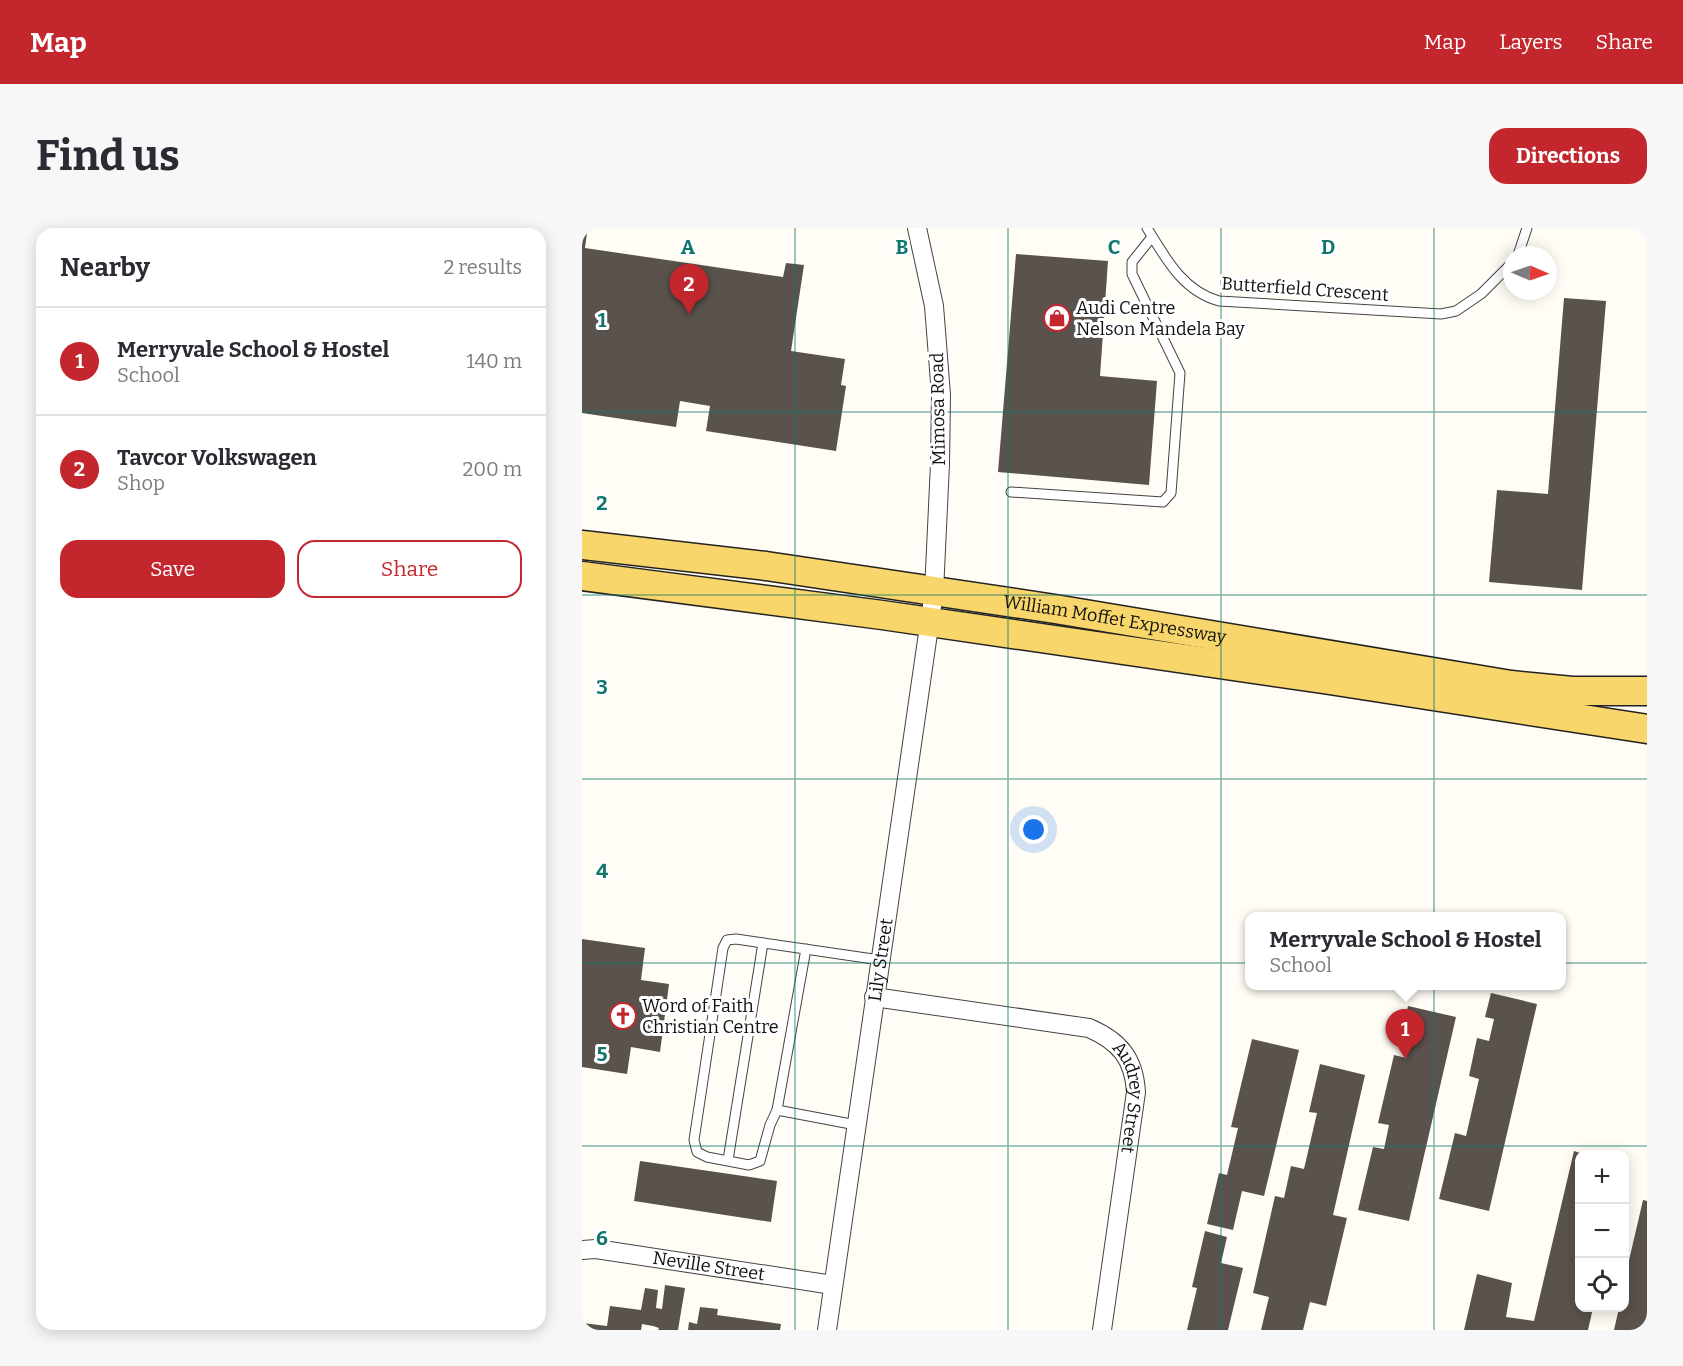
<!DOCTYPE html>
<html lang="en">
<head>
<meta charset="utf-8">
<style>
  body { margin:0; font-family:Bitter,serif; background:#f7f7f7; color:#2b2b33 }
  .controls { position:absolute; right:18px; bottom:18px; display:grid; overflow:hidden; border-radius:12px; box-shadow:0 3px 15px #0003 }
  .controls button { width:54px; height:54px; display:grid; place-items:center; padding:0; border:0; border-bottom:2px solid #e1e1e2; background:#fff; color:#2b2b33; font:30px sans-serif }
  .compass { position:absolute; left:921px; top:18px; width:54px; height:54px; border-radius:50%; background:#fff; box-shadow:0 3px 15px #0003; rotate:92deg }
  .you { position:absolute; left:452px; top:602px; width:21px; height:21px; margin:-15px; border:4px solid #fff; border-radius:50%; background:#1a73e8; box-shadow:0 0 0 9px #1a73e833 }
  .badge { display:grid; place-items:center; width:39px; height:39px; border-radius:50%; background:#c4262e; color:#fff; font-size:20px; font-weight:700 }
  .pin { position:absolute; translate:-50% -50px; filter:drop-shadow(0 2px 3px #0008) }
  .pin::after { content:''; position:absolute; top:32px; width:21px; height:18px; background:inherit; clip-path:polygon(0 0,100% 0,50% 100%) }
  .popup { position:absolute; left:663px; top:684px; width:321px; height:78px; box-sizing:border-box; display:grid; place-content:center; border-radius:12px; background:#fff; filter:drop-shadow(0 2px 4px #0005); font-size:20px; white-space:nowrap; color:#7c7c81 }
  .popup b { font-size:22px; color:#2b2b33 }
  .popup::after { content:''; position:absolute; left:50%; top:100%; margin-left:-12px; border:12px solid transparent; border-top-color:#fff }
  .list { margin:0; padding:0; list-style:none }
  h2 { display:flex; justify-content:space-between; align-items:center; height:78px; margin:0; padding:0 24px; font-size:26px }
  h2 small { font-size:20px; font-weight:400; color:#7c7c81 }
  .list li { display:grid; grid-template-columns:39px 1fr auto; gap:18px; align-items:center; box-sizing:border-box; height:108px; padding:0 24px; border-top:2px solid #e1e1e2 }
  .list b { display:block; font-size:22px; white-space:nowrap }
  .list p { margin:0; font-size:20px; white-space:nowrap; color:#7c7c81 }
  .list em { font-size:20px; font-style:normal; color:#7c7c81 }
  .actions { display:flex; gap:12px; padding:18px 24px }
  .actions a { flex:1; padding:14px 0; border:2px solid #c4262e; border-radius:18px; text-align:center; font-size:21px; color:#c4262e }
  .actions .main { background:#c4262e; color:#fff }
  .icon { flex:none; width:33px; height:33px; fill:none; stroke:currentColor; stroke-width:2; stroke-linecap:round; stroke-linejoin:round }
  .map { position:relative; flex:none; width:1065px; height:1102px; overflow:hidden; border-radius:18px }
  header { display:flex; align-items:center; gap:36px; box-sizing:border-box; height:84px; padding:0 30px; background:#c4262e; color:#fff }
  header strong { font-size:28px }
  nav { display:flex; gap:33px; margin-inline-start:auto; font-size:21px }
  .intro { display:flex; align-items:center; justify-content:space-between; box-sizing:border-box; height:144px; padding:0 36px }
  h1 { margin:0; font-size:42px }
  .button { padding:15px 27px; border-radius:18px; background:#c4262e; color:#fff; font-size:21px; font-weight:700 }
  main { display:flex; gap:36px; padding:0 36px }
  aside { flex:1; background:#fff; border-radius:18px; box-shadow:0 3px 15px #0003 }
  .map>svg:first-child { display:block }
  .building { fill:#5a524d }
  .lines { fill:none; stroke-linecap:round; stroke-linejoin:round }
  .lane-casing { stroke:#444; stroke-width:11 }
  .street-casing { stroke:#444; stroke-width:20 }
  .primary-casing { stroke:#222; stroke-width:31 }
  .lane { stroke:#fff; stroke-width:9 }
  .street { stroke:#fff; stroke-width:18 }
  .primary { stroke:#f9d66b; stroke-width:28 }
  .grid { fill:none; stroke:#0f766e; stroke-width:1.5; stroke-opacity:0.55 }
  .labels { text-anchor:middle; stroke-width:6; stroke-linejoin:round; paint-order:stroke }
  .street-label { font-size:18px; fill:#111; stroke:#fff }
  .poi-label { font-size:18px; fill:#111; stroke:#fff; text-anchor:start }
  .grid-label { font-size:20px; text-anchor:middle; font-weight:bold; fill:#0f766e; stroke:#fff; stroke-width:6; stroke-linejoin:round; paint-order:stroke }
</style>
</head>
<body>
<header>
<strong>Map</strong>
<nav><a>Map</a><a>Layers</a><a>Share</a></nav>
</header>
<div class="intro"><h1>Find us</h1><a class="button">Directions</a></div>
<main>
<aside>
<h2>Nearby<small>2 results</small></h2>
<ul class="list">
<li><span class="badge">1</span><div><b>Merryvale School &amp; Hostel</b><p>School</p></div><em>140 m</em></li>
<li><span class="badge">2</span><div><b>Tavcor Volkswagen</b><p>Shop</p></div><em>200 m</em></li>
</ul>
<div class="actions"><a class="main">Save</a><a>Share</a></div>
</aside>
<div class="map">
<svg width="1065" height="1102" viewBox="0 0 1065 1102">
  <rect width="100%" height="100%" fill="#fffdf5"/>
  <g class="building">
    <path d="M0 5H5L3 20 201 49 204 35 222 37 209 123 263 131 259 157 264 158 254 223 124 203 128 178 98 173 94 199 0 185Z"/>
    <path d="M434 26 526 33 518 148 575 153 567 257 416 244Z"/>
    <path d="M982 70 1024 73 1000 362 907 354 915 262 966 266Z"/>
    <path d="M0 711 63 720 59 752 87 756 78 824 49 819 45 846 0 839Z"/>
    <path d="M909 765 955 776 907 983 857 971 873 905 884 908 897 851 887 848 895 810 907 813 912 791 903 789Z"/>
    <path d="M826 778 874 789 827 993 776 982 791 919 802 921 807 897 796 895 812 827 824 830 829 806 820 804Z"/>
    <path d="M670 811 717 822 682 968 660 963 651 1002 625 996 637 945 645 947 656 900 649 899Z"/>
    <path d="M738 836 783 847 751 987 765 990 744 1078 728 1074 721 1102H679L687 1069 671 1065 693 968 702 970 709 938 722 941 735 885 727 884Z"/>
    <path d="M992 923 998 925V1080H1011L1006 1102H882L895 1046 930 1055 924 1089 952 1093Z"/>
    <path d="M58 933 195 953 189 994 52 973Z"/>
    <path d="M1061 972 1065 973V1102H1032L1037 1080H1042V1054Z"/>
    <path d="M623 1003 645 1009 639 1035 661 1040 646 1102H605L615 1060 610 1059Z"/>
    <path d="M83 1057 103 1060 96 1102H76L77 1100 71 1098 60 1096 59 1102H0L1 1095 25 1098 28 1078 59 1082 63 1060 76 1062 74 1080 80 1081Z"/>
    <path d="M118 1079 136 1081 135 1087 199 1096 198 1102H106L107 1094 115 1096Z"/>
  </g>
  <g class="lines">
    <defs>
      <g id="lane">
        <path d="M565 0C584 31 601 63 637 73L859 86 874 83 899 66 930 35"/>
        <path d="M936 27 945 0"/>
        <path d="M429 264 581 274 589 265 598 145 550 46V34L570 9"/>
        <path d="M224 721 195 882 188 897 178 933 167 937 125 929 115 924 112 912 141 720 145 712 154 711 298 732"/>
        <path d="M195 882 274 897"/>
        <path d="M146 932 181 715"/>
      </g>
      <g id="street">
        <path id="s1" d="M292 769 507 800C537 813 552 830 554 864L520 1102"/>
        <path id="s2" d="M0 1022 14 1021 251 1057"/>
        <path id="s3" d="M245 1102 352 364 358 236 359 167 352 78 335 0"/>
      </g>
      <g id="primary">
        <path id="s4" d="M0 317 184 338 473 381 929 457 990 463H1065"/>
        <path d="M0 348 300 387 741 451 1065 501"/>
      </g>
    </defs>
    <use href="#lane" class="lane-casing"/>
    <use href="#street" class="street-casing"/>
    <use href="#primary" class="primary-casing"/>
    <use href="#lane" class="lane"/>
    <use href="#street" class="street"/>
    <use href="#primary" class="primary"/>
  </g>
  <path class="grid" d="M213 0V1102M426 0V1102M639 0V1102M852 0V1102M0 184H1065M0 367H1065M0 551H1065M0 735H1065M0 918H1065"/>
  <defs>
    <symbol id="shop-ring" viewBox="-11 -11 22 22"><circle r="9.5" fill="#fff" stroke="#c4262e" stroke-width="1.5"/><path d="M-5-2.5h2.3a2.7 3.5 0 0 1 5.4 0H5L5.5 6h-11ZM-1.5-2.5h3a1.5 2.3 0 0 0-3 0Z" fill="#c4262e"/></symbol>
    <symbol id="church-ring" viewBox="-11 -11 22 22"><circle r="9.5" fill="#fff" stroke="#c4262e" stroke-width="1.5"/><path d="M-1.2-6h2.4v3.5h3.3v2.4h-3.3V6h-2.4V-.1h-3.3v-2.4h3.3Z" fill="#c4262e"/></symbol>
  </defs>
  <g fill-rule="evenodd">
    <use href="#shop-ring" x="460" y="75" width="30" height="30"/>
    <use href="#church-ring" x="26" y="773" width="30" height="30"/>
  </g>
  <g class="labels">
    <g class="street-label">
      <text transform="translate(723 61) rotate(4)" y="6">Butterfield Crescent</text>
      <text transform="translate(356 181) rotate(-91)" y="6">Mimosa Road</text>
      <text dy="6" stroke="none"><textPath href="#s4" startOffset="538">William Moffet Expressway</textPath></text>
      <text dy="6" stroke="none"><textPath href="#s3" startOffset="374">Lily Street</textPath></text>
      <text dy="6" stroke="none"><textPath href="#s1" startOffset="306">Audrey Street</textPath></text>
      <text dy="6" stroke="none"><textPath href="#s2" startOffset="128">Neville Street</textPath></text>
    </g>
    <g class="poi-label">
      <text x="494" y="86">Audi Centre<tspan x="494" dy="21">Nelson Mandela Bay</tspan></text>
      <text x="60" y="784">Word of Faith<tspan x="60" dy="21">Christian Centre</tspan></text>
    </g>
  </g>
  <g class="grid-label">
    <text x="106" y="26">A</text>
    <text x="320" y="26">B</text>
    <text x="532" y="26">C</text>
    <text x="746" y="26">D</text>
    <text x="20" y="99">1</text>
    <text x="20" y="282">2</text>
    <text x="20" y="466">3</text>
    <text x="20" y="650">4</text>
    <text x="20" y="833">5</text>
    <text x="20" y="1017">6</text>
  </g>
</svg>
<div class="controls">
<button>+</button>
<button>−</button>
<button><svg class="icon" aria-label="locate" viewBox="0 0 24 24"><circle cx="12" cy="12" r="6"/><path d="M12 2v4M12 18v4M2 12h4M18 12h4"/></svg></button>
</div>
<svg class="compass" viewBox="-18 -18 36 36"><path d="M0-13l5 13h-10z" fill="#e53935"/><path d="M0 13l5-13h-10z" fill="#7c7c81"/></svg>
<div class="you"></div>
<div class="pin badge" style="left:823px;top:831px">1</div>
<div class="popup"><b>Merryvale School &amp; Hostel</b>School</div>
<div class="pin badge" style="left:107px;top:86px">2</div>
</div>
</main>
</body>
</html>
